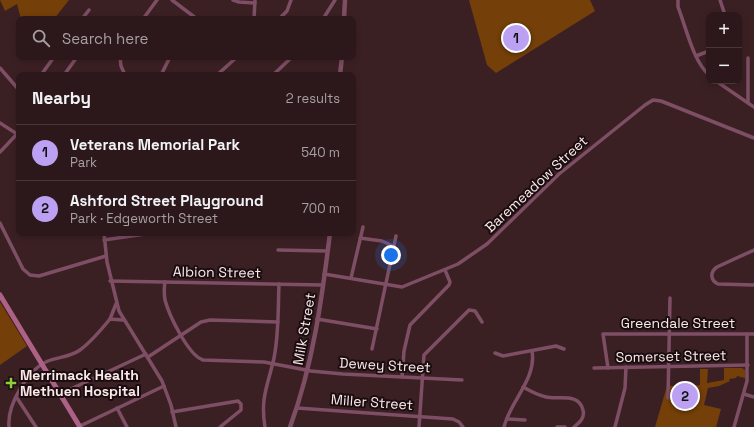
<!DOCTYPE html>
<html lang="en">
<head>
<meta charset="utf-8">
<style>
  body { margin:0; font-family:"Space Grotesk",sans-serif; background:#382527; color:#f1f3f6 }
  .controls { position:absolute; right:12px; top:12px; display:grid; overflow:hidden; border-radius:8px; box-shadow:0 2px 6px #0003 }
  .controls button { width:36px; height:36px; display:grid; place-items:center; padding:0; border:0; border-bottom:1px solid #483739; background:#2c181a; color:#f1f3f6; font:20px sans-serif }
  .you { position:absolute; left:391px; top:255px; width:14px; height:14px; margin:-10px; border:3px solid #fff; border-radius:50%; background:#1a73e8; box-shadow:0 0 0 6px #1a73e833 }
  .badge { display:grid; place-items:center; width:26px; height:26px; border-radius:50%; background:#bca0f2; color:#111; font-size:13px; font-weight:700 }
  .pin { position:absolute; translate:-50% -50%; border:2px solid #fff; box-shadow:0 1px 4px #0006 }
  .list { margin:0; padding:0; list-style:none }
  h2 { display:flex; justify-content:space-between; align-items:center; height:52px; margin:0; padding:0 16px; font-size:17px }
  h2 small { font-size:13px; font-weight:400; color:#a6a0a2 }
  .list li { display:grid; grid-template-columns:26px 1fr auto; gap:12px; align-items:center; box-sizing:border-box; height:56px; padding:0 16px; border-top:1px solid #483739 }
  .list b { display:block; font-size:15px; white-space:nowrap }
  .list p { margin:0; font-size:13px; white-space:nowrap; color:#a6a0a2 }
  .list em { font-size:13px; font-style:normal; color:#a6a0a2 }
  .icon { flex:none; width:22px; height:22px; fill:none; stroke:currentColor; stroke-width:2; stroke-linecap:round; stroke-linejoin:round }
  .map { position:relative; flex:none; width:754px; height:427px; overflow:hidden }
  .search { position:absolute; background:#2c181a; box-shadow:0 2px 6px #0003; left:16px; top:16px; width:340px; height:44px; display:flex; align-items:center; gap:10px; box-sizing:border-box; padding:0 14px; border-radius:8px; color:#a6a0a2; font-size:15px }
  .panel { position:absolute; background:#2c181a; box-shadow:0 2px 6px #0003; left:16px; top:72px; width:340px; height:164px; border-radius:8px }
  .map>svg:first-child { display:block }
  .green { fill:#743f08 }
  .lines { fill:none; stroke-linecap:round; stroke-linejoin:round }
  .minor { stroke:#7e4e65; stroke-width:3.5 }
  .tertiary { stroke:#7e4e65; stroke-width:4.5 }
  .secondary { stroke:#ad6187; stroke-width:5 }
  .poi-dot { fill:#92cd3e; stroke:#1a0d0f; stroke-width:1.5 }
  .labels { text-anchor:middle; stroke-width:4; stroke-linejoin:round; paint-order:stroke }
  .street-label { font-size:14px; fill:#fce8ea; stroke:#1a0d0f }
  .poi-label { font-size:14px; font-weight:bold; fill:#fce8ea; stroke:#1a0d0f; text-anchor:start }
</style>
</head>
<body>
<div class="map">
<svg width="754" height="427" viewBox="0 0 754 427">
  <rect width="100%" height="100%" fill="#3b2023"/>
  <g class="green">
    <path d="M0 0H69L54 19H21L17 4 5 11Z"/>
    <path d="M469 0H590L595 11 496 73 487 65Z"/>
    <path d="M0 302 27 346 0 365Z"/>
    <path d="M724 368H742L745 370V378L737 376 736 378 729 379 730 381 719 386 708 388 704 405 721 409 716 427H655L667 386 700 385V369H708L707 383 724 380Z"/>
  </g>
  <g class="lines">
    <g class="minor">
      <path d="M172 0 197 19"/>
      <path d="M233 0 239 2 255 3"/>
      <path d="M678 0V7C686 27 693 61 709 75"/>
      <path d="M720 0 725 15"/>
      <path d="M82 19 89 10"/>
      <path d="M143 19 157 0"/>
      <path d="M254 19 255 0"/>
      <path d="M279 19 287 11 291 0"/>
      <path d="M323 19 335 0"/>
      <path d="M696 56 709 51"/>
      <path d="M120 57 121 66 125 75"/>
      <path d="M0 68 19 90"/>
      <path d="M41 75 54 57"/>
      <path d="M64 75 77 57"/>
      <path d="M144 75H153"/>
      <path d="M161 75 170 57"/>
      <path d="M217 75 237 57"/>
      <path d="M273 75 292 57"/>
      <path d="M716 81 754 107"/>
      <path d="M748 103V58"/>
      <path d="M0 123 17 134 0 152"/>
      <path d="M0 223 23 269 30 275 39 276 106 256"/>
      <path d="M104 233 107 262 119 311 162 381 171 405 176 427"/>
      <path d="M360 238 382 241 393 246"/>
      <path d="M104 240 152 233"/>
      <path d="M278 250 327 251"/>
      <path d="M754 250 717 267C710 272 710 280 718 284L754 285"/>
      <path d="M324 274 402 287 458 264 487 244 559 174 645 105 653 100 661 101 754 138"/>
      <path d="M351 278 363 227"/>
      <path d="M110 281 323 285"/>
      <path d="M165 282C164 288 164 294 165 300 169 315 188 355 203 360L264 362 311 371 343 374 462 380"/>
      <path d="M110 319 116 304"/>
      <path d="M317 319 377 329"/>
      <path d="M372 349 396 236"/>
      <path d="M495 353 503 356 556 346 564 349"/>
      <path d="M148 357 201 322 210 320 278 322"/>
      <path d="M594 368 748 365"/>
      <path d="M608 368 603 334H754"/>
      <path d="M402 377 404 351 410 325 449 285 450 282 445 270"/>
      <path d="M523 387C530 391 538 395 546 397 558 400 579 392 583 410 585 418 580 422 574 427"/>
      <path d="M60 394 146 354"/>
      <path d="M744 394 754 397"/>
      <path d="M17 398 36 427"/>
      <path d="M668 398 670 298"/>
      <path d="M117 408 127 427"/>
      <path d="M297 408 453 419 459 422 463 427"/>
      <path d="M172 412 238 401 241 404V410L220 427"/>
      <path d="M507 419 525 420"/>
      <path d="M80 426 164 386"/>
      <path d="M9 427C7 405 27 370 48 361 58 357 70 357 80 350 91 342 101 330 110 319L123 320"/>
      <path d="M265 427C260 398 268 385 274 358 279 333 278 308 279 284"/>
      <path d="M419 427 424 355 469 310 475 311 482 322"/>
      <path d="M504 427C510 401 537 379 532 351"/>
      <path d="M557 427H565"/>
      <path d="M615 427 625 388 626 367"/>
      <path d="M734 427 747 381V334"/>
    </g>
    <g class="tertiary">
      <path d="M344 19 345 0"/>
      <path d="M340 75 342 57"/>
      <path d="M290 427C313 365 322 298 330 233"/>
    </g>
    <path class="secondary" d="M0 295 80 427"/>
  </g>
  <path class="poi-dot" d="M9 377h4v4h4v4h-4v4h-4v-4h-4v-4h4z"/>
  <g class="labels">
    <g class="street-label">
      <text transform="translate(536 184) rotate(-43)" y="5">Baremeadow Street</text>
      <text transform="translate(217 272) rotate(1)" y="5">Albion Street</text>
      <text x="678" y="328">Greendale Street</text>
      <text transform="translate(304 329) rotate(-80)" y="5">Milk Street</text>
      <text transform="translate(671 356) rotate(-1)" y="5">Somerset Street</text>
      <text transform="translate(385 365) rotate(3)" y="5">Dewey Street</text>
      <text transform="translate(372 402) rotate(4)" y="5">Miller Street</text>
    </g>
    <g class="poi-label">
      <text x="20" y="380">Merrimack Health<tspan x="20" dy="16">Methuen Hospital</tspan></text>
    </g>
  </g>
</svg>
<div class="controls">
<button>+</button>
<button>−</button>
</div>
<div class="you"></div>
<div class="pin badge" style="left:516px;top:38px">1</div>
<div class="pin badge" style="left:685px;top:396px">2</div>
<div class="search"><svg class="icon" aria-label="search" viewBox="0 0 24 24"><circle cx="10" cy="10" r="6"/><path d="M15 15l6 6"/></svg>Search here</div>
<section class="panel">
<h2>Nearby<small>2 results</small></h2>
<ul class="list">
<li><span class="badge">1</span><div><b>Veterans Memorial Park</b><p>Park</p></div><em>540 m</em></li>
<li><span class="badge">2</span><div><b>Ashford Street Playground</b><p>Park · Edgeworth Street</p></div><em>700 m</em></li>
</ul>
</section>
</div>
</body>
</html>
